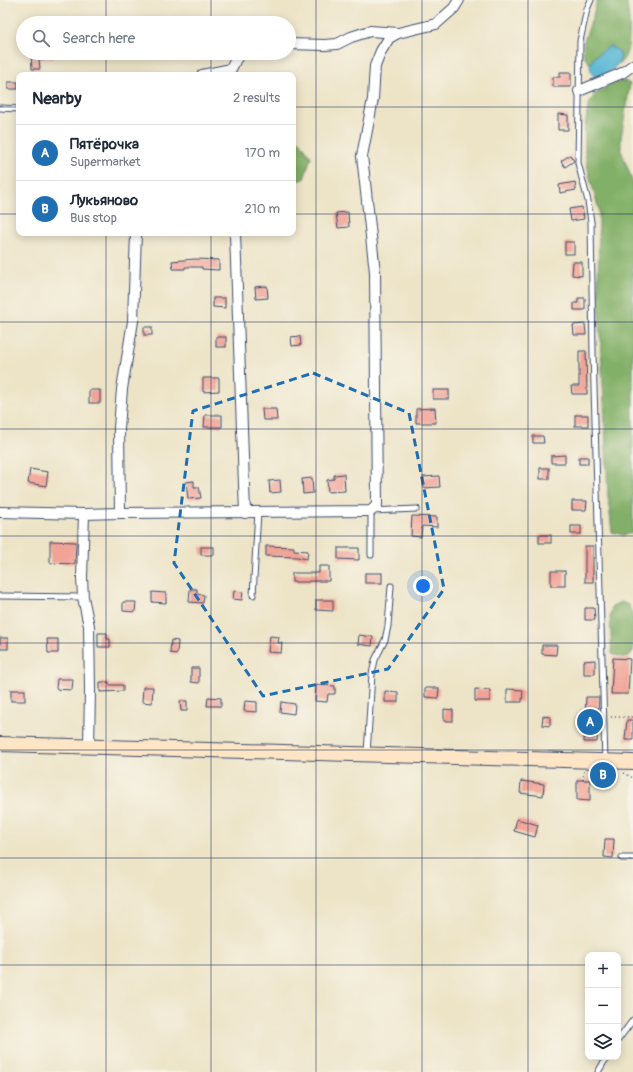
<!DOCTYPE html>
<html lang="en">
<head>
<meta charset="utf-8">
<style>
  body { margin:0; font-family:Pangolin,sans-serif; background:#f6f6f7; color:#1f2937 }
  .controls { position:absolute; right:12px; bottom:12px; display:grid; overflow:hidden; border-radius:8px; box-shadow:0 2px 10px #0003 }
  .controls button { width:36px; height:36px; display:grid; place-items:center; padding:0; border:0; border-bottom:1px solid #e0e1e3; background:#fff; color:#1f2937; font:20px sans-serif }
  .you { position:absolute; left:423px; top:586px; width:14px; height:14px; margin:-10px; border:3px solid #fff; border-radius:50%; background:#1a73e8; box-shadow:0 0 0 6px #1a73e833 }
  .badge { display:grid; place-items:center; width:26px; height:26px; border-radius:50%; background:#1f6fb2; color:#fff; font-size:13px; font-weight:700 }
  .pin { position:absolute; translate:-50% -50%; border:2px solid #fff; box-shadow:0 1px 4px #0006 }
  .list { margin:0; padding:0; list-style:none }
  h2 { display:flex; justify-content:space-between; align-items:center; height:52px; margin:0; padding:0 16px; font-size:17px }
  h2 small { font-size:13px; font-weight:400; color:#747a83 }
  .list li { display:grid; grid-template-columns:26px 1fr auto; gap:12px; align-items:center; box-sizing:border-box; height:56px; padding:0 16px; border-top:1px solid #e0e1e3 }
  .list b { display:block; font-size:15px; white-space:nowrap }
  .list p { margin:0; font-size:13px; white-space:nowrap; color:#747a83 }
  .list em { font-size:13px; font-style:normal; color:#747a83 }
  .icon { flex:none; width:22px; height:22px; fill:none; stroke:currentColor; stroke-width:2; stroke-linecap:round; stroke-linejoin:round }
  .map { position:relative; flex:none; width:633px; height:1072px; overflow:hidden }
  .search { position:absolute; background:#fff; box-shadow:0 2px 10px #0003; left:16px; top:16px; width:280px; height:44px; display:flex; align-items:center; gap:10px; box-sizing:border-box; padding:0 14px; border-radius:22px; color:#747a83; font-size:15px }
  .panel { position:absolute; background:#fff; box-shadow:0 2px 10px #0003; left:16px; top:72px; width:280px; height:164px; border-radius:8px }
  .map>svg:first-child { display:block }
  .forest { fill:#83b068; stroke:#4f7063 }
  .water { fill:#53b5d2; stroke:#377298 }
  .building { fill:#f1a395 }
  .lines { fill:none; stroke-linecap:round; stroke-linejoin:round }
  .lane-casing { stroke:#3a4a6e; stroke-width:7 }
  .street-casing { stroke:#3a4a6e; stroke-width:12 }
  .secondary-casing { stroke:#3a4a6e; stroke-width:16 }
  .path { stroke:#3a4a6e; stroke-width:1.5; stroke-dasharray:1 3; stroke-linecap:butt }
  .lane { stroke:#fff; stroke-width:5 }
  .street { stroke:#fff; stroke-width:10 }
  .secondary { stroke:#fde5c5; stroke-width:14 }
  .marked { fill:none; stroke:#1f6fb2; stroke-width:3; stroke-dasharray:8 5; stroke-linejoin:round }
  .grid { fill:none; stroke:#1b2f5e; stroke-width:1; stroke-opacity:0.55 }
</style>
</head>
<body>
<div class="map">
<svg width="633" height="1072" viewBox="0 0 633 1072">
  <rect width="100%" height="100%" fill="#f7f3e8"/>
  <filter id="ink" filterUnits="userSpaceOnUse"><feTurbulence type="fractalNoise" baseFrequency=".025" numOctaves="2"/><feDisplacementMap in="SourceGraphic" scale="8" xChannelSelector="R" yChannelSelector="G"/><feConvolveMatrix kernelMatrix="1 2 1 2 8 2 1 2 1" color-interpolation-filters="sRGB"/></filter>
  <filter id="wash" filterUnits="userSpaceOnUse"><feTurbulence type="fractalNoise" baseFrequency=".012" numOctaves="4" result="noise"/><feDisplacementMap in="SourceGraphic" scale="16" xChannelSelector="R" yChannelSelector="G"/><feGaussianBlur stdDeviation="0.9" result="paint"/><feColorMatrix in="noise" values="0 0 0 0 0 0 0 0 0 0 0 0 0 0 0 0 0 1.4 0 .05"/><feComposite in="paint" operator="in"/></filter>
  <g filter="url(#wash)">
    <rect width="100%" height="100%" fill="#ede4c7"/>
    <g class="forest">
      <path d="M597 0H626C630 18 633 55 619 64L621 57 619 51 610 46 594 57 590 64 585 58 583 53 584 41 593 16Z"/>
      <path d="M625 81 630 84 621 138V150L633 183V533L623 535 612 532 608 496 604 402 598 296 599 210 590 178 585 153V129L588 106 595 94 613 83Z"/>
      <path d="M293 140 300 141 311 157 304 179 296 181 293 180Z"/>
      <path d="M621 602 629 605 633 617V651L629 656 621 657 612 654 610 618 612 606Z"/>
    </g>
    <path class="water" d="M610 46 618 51 621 57C618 68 605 77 594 77 583 61 598 55 610 46Z"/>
    <g id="blocks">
      <g class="building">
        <path d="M31 53H53L54 59H39L40 69H32Z"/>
        <path d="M560 72H571V87H553V77H560Z"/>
        <rect x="8" y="82" width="10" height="7"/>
        <path d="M558 114 568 115V130H558Z"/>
        <path d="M570 155 574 161 565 167 561 161Z"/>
        <path d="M575 182 576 190 560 193 559 185Z"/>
        <path d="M582 207 584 219 571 221 569 209Z"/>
        <path d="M348 212 349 227 338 228 336 213Z"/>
        <rect x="565" y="242" width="9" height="12"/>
        <path d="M195 259 219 260V270L202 269V267H185V269H173L172 261Z"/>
        <path d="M573 262H582V276L572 275Z"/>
        <path d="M267 286 268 298 256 299 255 287Z"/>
        <path d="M213 298H225V308L213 307Z"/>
        <path d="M578 298H585V310H574V303H578Z"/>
        <path d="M585 324 586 335H574L573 325Z"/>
        <rect x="144" y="327" width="8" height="8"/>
        <path d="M300 336 301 345 292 346 291 337Z"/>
        <rect x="216" y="337" width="10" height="10"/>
        <path d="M579 351H586L587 394H572L571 386H579Z"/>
        <path d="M203 378H219V391L203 392Z"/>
        <rect x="89" y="390" width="11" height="13"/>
        <rect x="433" y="390" width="16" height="9"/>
        <path d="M435 408 436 423H416V409Z"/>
        <path d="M262 409H276L277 420H263Z"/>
        <path d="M205 415H222V427H204Z"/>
        <rect x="575" y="415" width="13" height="11"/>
        <path d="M533 436H543L544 443H533Z"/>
        <path d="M565 455V463H551V456Z"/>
        <rect x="579" y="457" width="9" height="7"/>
        <rect x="540" y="468" width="9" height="11"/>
        <path d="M30 469 48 472 46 486 28 483Z"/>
        <path d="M344 474 345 491 328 492 327 480 334 479V475Z"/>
        <path d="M439 476 440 487 424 488 423 477Z"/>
        <path d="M312 478 313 493 303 494 302 479Z"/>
        <path d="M280 480 281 492 270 493 269 481Z"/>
        <path d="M194 481V487H199L201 498 188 499 186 482Z"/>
        <path d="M572 501H587L586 510H572Z"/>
        <path d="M412 516 437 517V527L422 526 421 537 411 536Z"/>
        <rect x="571" y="526" width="10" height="8"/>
        <rect x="539" y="535" width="12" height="8"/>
        <path d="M50 541 76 542 75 564 50 563Z"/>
        <path d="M266 546 294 547V550L308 551 307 559 297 557 266 556Z"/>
        <rect x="585" y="546" width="8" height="36"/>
        <rect x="201" y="547" width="13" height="8"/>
        <path d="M338 548H359V560L338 559Z"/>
        <path d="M319 566H329V581H309V582H292V573H319Z"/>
        <rect x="551" y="571" width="14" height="15"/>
        <rect x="365" y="573" width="17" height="10"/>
        <path d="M190 589H197V594L204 595 203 603 189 602Z"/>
        <path d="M234 591 243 592 242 600 233 599Z"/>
        <path d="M152 592 166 593V603L152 602Z"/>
        <path d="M316 600H333V611L316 610Z"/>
        <path d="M123 602H136L135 612 123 611Z"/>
        <path d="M585 608H594L595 620H585Z"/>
        <path d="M98 633H107V639H110V647H98Z"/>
        <path d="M359 635 373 637 372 646 358 644Z"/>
        <path d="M270 636 279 637 278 643H282L281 653 268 652Z"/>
        <rect x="0" y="638" width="8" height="11"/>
        <path d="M47 639H58V653H48Z"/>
        <path d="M171 640 178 641 177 654 170 653Z"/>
        <path d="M542 645H557L556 655 542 654Z"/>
        <path d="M613 658 630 659 628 694H611Z"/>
        <path d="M595 660V674H584V661Z"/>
        <path d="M191 668H199V683L191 682Z"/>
        <path d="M57 679H73L72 690 56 689Z"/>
        <path d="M100 682H109V685H123V691L100 692Z"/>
        <path d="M316 685 335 686V694H328L327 702 315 701Z"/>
        <path d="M143 687H153L152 703 142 702Z"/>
        <path d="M425 688H439L438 698 425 697Z"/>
        <path d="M475 689 490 690V701H475Z"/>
        <path d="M507 689 523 690 522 702H507Z"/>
        <rect x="11" y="690" width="14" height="11"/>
        <path d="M385 691 398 692V702H385Z"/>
        <path d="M208 697 221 698V706H207Z"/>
        <path d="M586 697H599L597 742H584Z"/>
        <path d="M180 701H187V711H181Z"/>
        <path d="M245 701 257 702V712L244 711Z"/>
        <path d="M281 702 295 704 294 714 280 712Z"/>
        <path d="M444 709 453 710V721H444Z"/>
        <path d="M543 716 550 717V726L542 725Z"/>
        <path d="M627 720H633V740H625Z"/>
        <path d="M577 780H590V801L577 800Z"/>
        <path d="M521 781 544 784 543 796 520 793Z"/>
        <path d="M517 819 538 825 535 837 514 831Z"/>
        <path d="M605 839H614L613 858 604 857Z"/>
      </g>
    </g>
  </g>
  <g filter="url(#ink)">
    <use href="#blocks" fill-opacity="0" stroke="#3a4a6e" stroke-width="1"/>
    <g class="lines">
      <defs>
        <g id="lane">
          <path d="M591 0 587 9 580 41 578 163 588 201 591 222 593 353 605 761"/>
          <path d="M0 108 19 109"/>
          <path d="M371 555V511L417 509"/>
          <path d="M253 595 258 512"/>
          <path d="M0 596 83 597"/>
          <path d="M367 754 372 674 375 660 385 640 388 626 391 586"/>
          <path d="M622 858H633"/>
          <path d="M618 1040 633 1020"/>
          <path d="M598 1072 607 1057"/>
        </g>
        <g id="street">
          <path d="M289 44 325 45 337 44 351 37 370 31 398 33"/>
          <path d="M202 75 231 69 236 59 241 53"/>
          <path d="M579 91 622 73 633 65"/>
          <path d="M235 233 245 513"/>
          <path d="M0 512 84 514 120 513 371 511 377 505 375 272 362 156 373 99 375 66 381 51 389 38 398 33 436 24 454 8 459 0"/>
          <path d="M120 513 119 428 122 389 133 321 136 233"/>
          <path d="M84 514 82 578 83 597 89 626 90 690 89 747"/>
        </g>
        <path id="secondary" d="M0 744 633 762"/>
      </defs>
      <use href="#lane" class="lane-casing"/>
      <use href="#street" class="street-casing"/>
      <use href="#secondary" class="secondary-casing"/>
      <g class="path">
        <path d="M611 717H633"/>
        <path d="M624 773 633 778"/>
        <path d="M583 780 584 771"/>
      </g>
      <use href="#lane" class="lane"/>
      <use href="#street" class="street"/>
      <use href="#secondary" class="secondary"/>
    </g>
  </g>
  <path class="marked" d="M313 373 409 413 444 589 388 669 263 696 174 563 193 411Z"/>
  <path class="grid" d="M106 0V23M211 0V23M316 0V1072M422 0V1072M528 0V1072M106 53V75M211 53V75M0 107H19M293 107H633M0 214H19M293 214H633M106 233V1072M211 233V1072M0 322H633M0 429H633M0 536H633M0 643H633M0 750H633M0 858H633M0 965H588M618 965H633"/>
</svg>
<div class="controls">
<button>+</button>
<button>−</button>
<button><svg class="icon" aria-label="layers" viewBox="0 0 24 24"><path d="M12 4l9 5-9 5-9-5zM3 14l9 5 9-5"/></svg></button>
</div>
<div class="you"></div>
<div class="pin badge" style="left:590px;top:722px">A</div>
<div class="pin badge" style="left:603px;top:775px">B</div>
<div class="search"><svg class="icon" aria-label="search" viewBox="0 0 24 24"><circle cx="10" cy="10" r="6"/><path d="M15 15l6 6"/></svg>Search here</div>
<section class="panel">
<h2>Nearby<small>2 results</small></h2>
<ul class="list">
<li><span class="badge">A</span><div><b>Пятёрочка</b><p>Supermarket</p></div><em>170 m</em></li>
<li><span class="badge">B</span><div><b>Лукьяново</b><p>Bus stop</p></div><em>210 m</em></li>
</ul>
</section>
</div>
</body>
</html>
